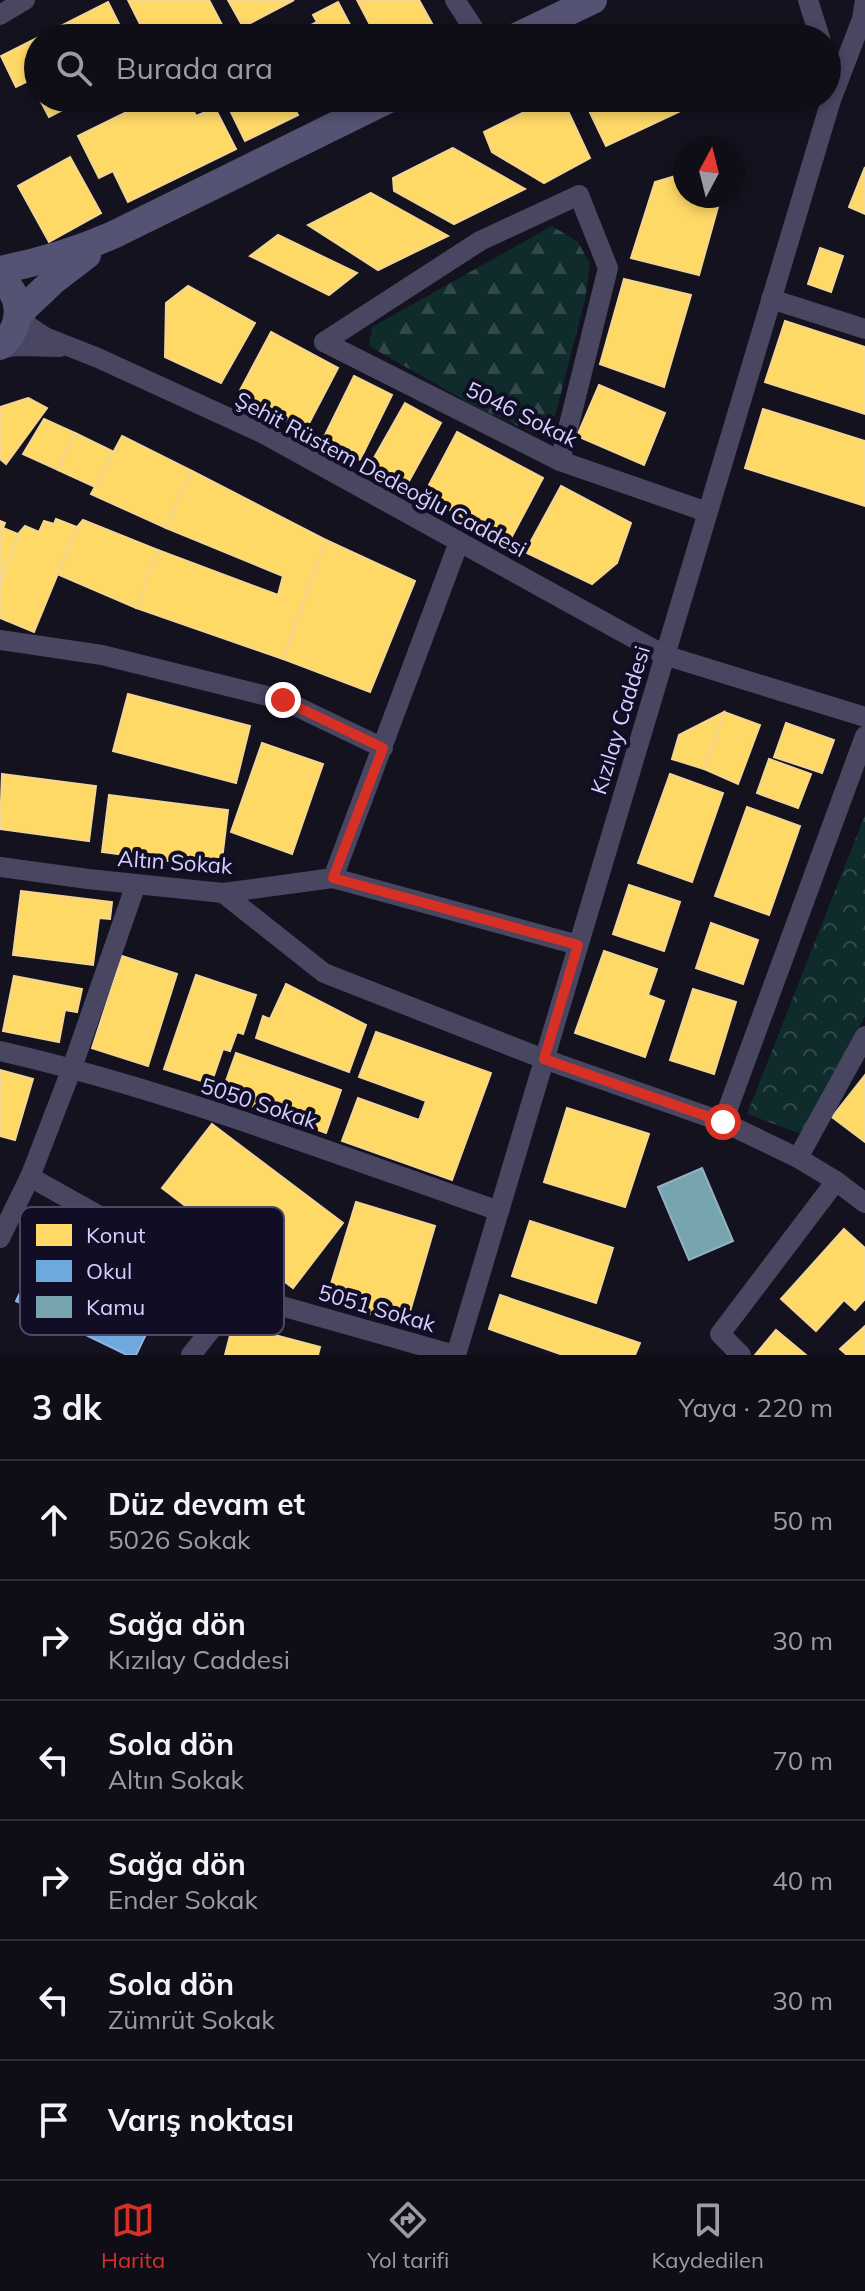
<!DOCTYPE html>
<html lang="tr">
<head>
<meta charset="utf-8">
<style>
  body { margin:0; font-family:Mulish,sans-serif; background:#181720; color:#f1f3f6 }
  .compass { position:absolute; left:673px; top:136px; width:72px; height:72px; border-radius:50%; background:#0f0e17; box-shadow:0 4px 12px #0003; rotate:7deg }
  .stop { position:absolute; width:24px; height:24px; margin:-18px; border:6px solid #d93025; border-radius:50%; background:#fff }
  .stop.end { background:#d93025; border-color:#fff; box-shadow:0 2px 8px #0008 }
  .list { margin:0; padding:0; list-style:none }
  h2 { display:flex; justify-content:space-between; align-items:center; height:104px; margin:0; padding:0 32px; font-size:34px }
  h2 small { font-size:26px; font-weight:400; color:#9b9ca1 }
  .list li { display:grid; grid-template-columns:52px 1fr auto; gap:24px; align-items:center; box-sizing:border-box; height:120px; padding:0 32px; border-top:2px solid #2f2e36 }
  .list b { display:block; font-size:30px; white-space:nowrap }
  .list p { margin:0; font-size:26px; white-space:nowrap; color:#9b9ca1 }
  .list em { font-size:26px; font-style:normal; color:#9b9ca1 }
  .icon { flex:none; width:44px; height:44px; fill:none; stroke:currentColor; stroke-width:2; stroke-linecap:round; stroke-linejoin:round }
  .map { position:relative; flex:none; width:865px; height:1355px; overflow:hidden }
  .search { position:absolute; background:#0f0e17; box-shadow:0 4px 12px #0003; left:24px; right:24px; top:24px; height:88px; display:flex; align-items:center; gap:20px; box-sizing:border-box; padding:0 28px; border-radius:44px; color:#9b9ca1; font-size:30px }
  .sheet { height:824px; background:#0f0e17 }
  nav { display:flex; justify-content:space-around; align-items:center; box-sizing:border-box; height:112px; border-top:2px solid #2f2e36; background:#0f0e17; font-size:22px; color:#9b9ca1 }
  nav a { display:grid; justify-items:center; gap:4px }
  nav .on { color:#d93025 }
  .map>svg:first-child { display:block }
  .forest { fill:url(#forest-firs) }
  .park { fill:url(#park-crowns) }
  .homes { fill:#ffd966; stroke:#f3d694; stroke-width:2 }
  .schools { fill:#6fa8dc; stroke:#8eb4e6; stroke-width:2 }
  .public { fill:#76a5af; stroke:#93b2c7; stroke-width:2 }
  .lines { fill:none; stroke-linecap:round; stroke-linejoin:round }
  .minor { stroke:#484660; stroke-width:20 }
  .secondary { stroke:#555373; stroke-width:28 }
  .route { stroke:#d93025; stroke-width:10 }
  .labels { text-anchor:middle; stroke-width:8; stroke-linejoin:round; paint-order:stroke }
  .street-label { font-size:22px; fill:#d6d0ff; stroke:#110d24 }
  .key { fill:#110d24; stroke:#4c4866; stroke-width:2 }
  .key-label { font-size:22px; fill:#d6d0ff }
</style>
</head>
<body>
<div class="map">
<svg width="865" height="1355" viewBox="0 0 865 1355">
  <defs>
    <pattern id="forest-firs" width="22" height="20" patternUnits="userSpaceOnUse" patternTransform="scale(2)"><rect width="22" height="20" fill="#102b2c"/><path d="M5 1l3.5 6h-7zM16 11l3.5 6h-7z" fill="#32494c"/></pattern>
    <pattern id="park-crowns" width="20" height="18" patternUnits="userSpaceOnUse" patternTransform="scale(2)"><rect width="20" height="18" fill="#102b2c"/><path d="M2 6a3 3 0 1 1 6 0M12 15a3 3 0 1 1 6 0" fill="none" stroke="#32494c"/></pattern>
  </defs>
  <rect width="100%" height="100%" fill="#14121f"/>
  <path class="forest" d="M552 226 578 242 590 264 585 300 555 416 545 438 478 408 369 346 372 327Z"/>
  <path class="park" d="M865 815V1016L801 1134 747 1114Z"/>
  <g class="homes">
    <path d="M128 0H209L229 38H157L153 31 145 34Z"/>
    <path d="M228 0H294L243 27Z"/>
    <path d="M357 0H419L440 38H377Z"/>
    <path d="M108 2 126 38H38V96L30 80 16 87 1 56Z"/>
    <path d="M338 2 357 38H286L317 22 313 15Z"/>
    <path d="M699 27 734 38H677Z"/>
    <path d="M39 98H86L49 117Z"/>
    <path d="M155 98H187L196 116 215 108 236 149 128 202 113 171 99 178 78 136Z"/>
    <path d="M224 98H289L298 115 245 141Z"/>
    <path d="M552 98H562L590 158 544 183 492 152 484 132Z"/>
    <path d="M583 98H683L687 108 606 146Z"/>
    <path d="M453 148 525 189 454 224 394 191 393 178Z"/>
    <path d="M70 157 101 213 49 242 18 186Z"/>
    <path d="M865 167V214L849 207Z"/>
    <path d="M685 173V196H721L699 275 631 258 655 182Z"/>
    <path d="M371 193 448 236 378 270 308 225Z"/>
    <path d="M278 235 357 273 329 295 250 256Z"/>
    <path d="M820 248 843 256 831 292 808 284Z"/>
    <path d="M624 279 691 295 664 387 600 364Z"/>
    <path d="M188 286 255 323 221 383 165 357 166 303Z"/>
    <path d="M785 321 865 347V414L765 382Z"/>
    <path d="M271 332 338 368 305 431 237 396Z"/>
    <path d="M354 376 392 395 360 460 322 441Z"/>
    <path d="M599 385 665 413 644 465 577 436Z"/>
    <path d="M28 398 47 408 6 464 0 459V407Z"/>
    <path d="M405 403 441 423 408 483 371 463Z"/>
    <path d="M763 409 865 441V506L745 468Z"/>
    <path d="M44 419 75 433 58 470 23 454Z"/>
    <path d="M457 432 543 478 509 542 423 496Z"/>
    <path d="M75 433 114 452 95 487 58 470Z"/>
    <path d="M122 436 192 471 166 528 91 494Z"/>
    <path d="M192 471 326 540 283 659 136 608 158 550 278 595 283 576 166 528Z"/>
    <path d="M561 486 631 523 617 563 592 584 525 552Z"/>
    <path d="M56 519 77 527 34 632 0 618V585L18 534 25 526 39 532 44 521 54 524Z"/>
    <path d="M83 520 158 550 136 608 57 574 77 527Z"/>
    <path d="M0 521 5 523 3 528 18 534 0 585Z"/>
    <path d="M326 540 415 581 370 692 283 659Z"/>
    <path d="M128 694 250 726 236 783 113 751Z"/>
    <path d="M724 712 760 725 738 784 704 769Z"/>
    <path d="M724 712 704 769 672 759 679 735Z"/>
    <path d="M786 723 834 740 822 773 774 757Z"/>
    <path d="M262 743 323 764 292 854 231 832Z"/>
    <path d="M769 759 811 774 798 808 757 793Z"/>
    <path d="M2 774 96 786 89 841 0 829Z"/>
    <path d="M670 774 723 793 692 882 638 863Z"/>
    <path d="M109 795 228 810 221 868 102 852Z"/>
    <path d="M747 807 800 826 769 915 715 896Z"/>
    <path d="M629 885 680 902 664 951 613 934Z"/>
    <path d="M21 891 112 902 110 919 99 918 93 965 13 955Z"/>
    <path d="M711 923 758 940 743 984 696 968Z"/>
    <path d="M604 951 657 969 648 995 664 1001 645 1057 575 1033Z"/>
    <path d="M122 956 177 974 148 1066 92 1048Z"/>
    <path d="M196 975 256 995 243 1034 237 1032 230 1051 223 1049 211 1084 164 1069Z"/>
    <path d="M14 976 82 989 77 1012 65 1010 59 1042 3 1031Z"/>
    <path d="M286 984 366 1025 349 1072 256 1038 263 1016 270 1019Z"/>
    <path d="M693 989 736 1002 714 1074 670 1060Z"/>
    <path d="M376 1032 491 1073 452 1180 342 1141 358 1098 419 1120 426 1101 359 1077Z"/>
    <path d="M236 1053 341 1090 326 1133 221 1095Z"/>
    <path d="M0 1070 33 1079 15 1140 0 1136Z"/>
    <path d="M865 1075V1142L832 1117Z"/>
    <path d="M567 1108 649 1134 625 1207 544 1182Z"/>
    <path d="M212 1124 343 1223 293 1288 162 1188Z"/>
    <path d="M356 1202 435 1226 406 1325 326 1300Z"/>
    <path d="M530 1221 613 1248 596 1303 512 1276Z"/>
    <path d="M844 1229 865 1248V1299L855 1310 844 1300 816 1331 781 1299Z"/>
    <path d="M500 1295 640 1343 635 1355H563L489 1329Z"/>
    <path d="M233 1324 320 1347 318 1355H225Z"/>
    <path d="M865 1326V1355H847L840 1349Z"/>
    <path d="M776 1330 806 1355H755Z"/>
  </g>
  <path class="schools" d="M48 1234 167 1291 136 1355H127L16 1301Z"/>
  <path class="public" d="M702 1168 733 1241 689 1260 658 1187Z"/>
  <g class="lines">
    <g class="minor">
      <path d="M455 0 480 38"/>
      <path d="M808 0 820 38"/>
      <path d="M0 15 25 0"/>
      <path d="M771 299 865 329"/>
      <path d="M18 314 30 327 45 337 98 358 264 434 664 655 865 717"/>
      <path d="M324 342 480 241 579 195 608 268 560 461"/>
      <path d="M324 342 560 461 707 512"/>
      <path d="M0 349 16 346 60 347"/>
      <path d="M0 640 102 655 283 700 383 748"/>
      <path d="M0 867 88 879 223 893 333 878 578 945"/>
      <path d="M333 878 459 542"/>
      <path d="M223 893 324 973 544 1059 723 1122 798 1158 836 1181 865 1203"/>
      <path d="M0 1051C170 1090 335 1154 499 1211"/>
      <path d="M723 1122 865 736"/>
      <path d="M798 1158 865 1036"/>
      <path d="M30 1177 239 1294 455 1355"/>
      <path d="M0 1238 30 1177 72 1068 136 884"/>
      <path d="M191 1355 239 1294"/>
      <path d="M456 1355 831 100 862 19 865 0"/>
      <path d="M741 1355 720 1334 836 1181"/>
    </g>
    <g class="secondary">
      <path d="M514 38 593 0"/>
      <path d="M0 270C40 262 76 251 113 235L391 98"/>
      <path d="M0 279C25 296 22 329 0 346"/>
      <path d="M18 314 53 281 87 255"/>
    </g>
  </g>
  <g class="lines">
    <path class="route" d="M283 700 383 748 333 878 578 945 544 1059 723 1122"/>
  </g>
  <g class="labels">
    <g class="street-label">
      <text transform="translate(522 414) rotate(26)" y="8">5046 Sokak</text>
      <text transform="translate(381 474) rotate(28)" y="8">Şehit Rüstem Dedeoğlu Caddesi</text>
      <text transform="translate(620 720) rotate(-73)" y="8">Kızılay Caddesi</text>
      <text transform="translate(175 862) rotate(4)" y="8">Altın Sokak</text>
      <text transform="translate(259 1103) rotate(18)" y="8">5050 Sokak</text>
      <text transform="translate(377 1308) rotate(16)" y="8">5051 Sokak</text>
    </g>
  </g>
  <rect x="20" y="1207" width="264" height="128" rx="12" class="key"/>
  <rect x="36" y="1224" width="36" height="22" fill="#ffd966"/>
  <rect x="36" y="1260" width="36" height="22" fill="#6fa8dc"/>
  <rect x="36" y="1296" width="36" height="22" fill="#76a5af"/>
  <g class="key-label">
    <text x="86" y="1243">Konut</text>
    <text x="86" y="1279">Okul</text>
    <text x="86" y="1315">Kamu</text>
  </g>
</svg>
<svg class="compass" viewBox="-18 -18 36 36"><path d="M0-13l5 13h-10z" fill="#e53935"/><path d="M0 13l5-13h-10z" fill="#9b9ca1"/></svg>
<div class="stop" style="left:723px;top:1122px"></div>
<div class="stop end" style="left:283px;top:700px"></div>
<div class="search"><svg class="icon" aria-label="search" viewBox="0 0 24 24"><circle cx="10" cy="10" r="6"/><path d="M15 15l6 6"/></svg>Burada ara</div>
</div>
<section class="sheet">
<h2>3 dk<small>Yaya · 220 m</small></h2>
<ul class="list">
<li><svg class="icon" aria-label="ahead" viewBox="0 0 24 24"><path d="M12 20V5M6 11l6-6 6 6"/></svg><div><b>Düz devam et</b><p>5026 Sokak</p></div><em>50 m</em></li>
<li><svg class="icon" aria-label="right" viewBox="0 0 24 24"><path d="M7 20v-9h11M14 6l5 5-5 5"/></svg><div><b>Sağa dön</b><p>Kızılay Caddesi</p></div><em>30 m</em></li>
<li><svg class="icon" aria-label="left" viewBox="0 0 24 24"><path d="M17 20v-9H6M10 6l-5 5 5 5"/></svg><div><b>Sola dön</b><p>Altın Sokak</p></div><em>70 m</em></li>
<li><svg class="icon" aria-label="right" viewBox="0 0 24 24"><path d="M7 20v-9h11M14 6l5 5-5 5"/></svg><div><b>Sağa dön</b><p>Ender Sokak</p></div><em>40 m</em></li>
<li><svg class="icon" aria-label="left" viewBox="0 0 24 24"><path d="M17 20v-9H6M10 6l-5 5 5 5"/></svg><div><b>Sola dön</b><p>Zümrüt Sokak</p></div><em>30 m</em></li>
<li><svg class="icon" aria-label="arrive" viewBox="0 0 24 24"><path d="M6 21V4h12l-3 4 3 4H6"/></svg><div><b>Varış noktası</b></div></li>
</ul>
</section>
<nav>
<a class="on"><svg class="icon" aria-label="map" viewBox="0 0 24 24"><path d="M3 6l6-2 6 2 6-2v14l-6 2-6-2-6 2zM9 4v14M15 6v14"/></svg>Harita</a>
<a><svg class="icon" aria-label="directions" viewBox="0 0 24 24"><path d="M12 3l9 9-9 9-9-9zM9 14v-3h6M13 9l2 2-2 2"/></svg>Yol tarifi</a>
<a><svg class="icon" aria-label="saved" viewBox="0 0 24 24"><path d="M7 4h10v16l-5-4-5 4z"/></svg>Kaydedilen</a>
</nav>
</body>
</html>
